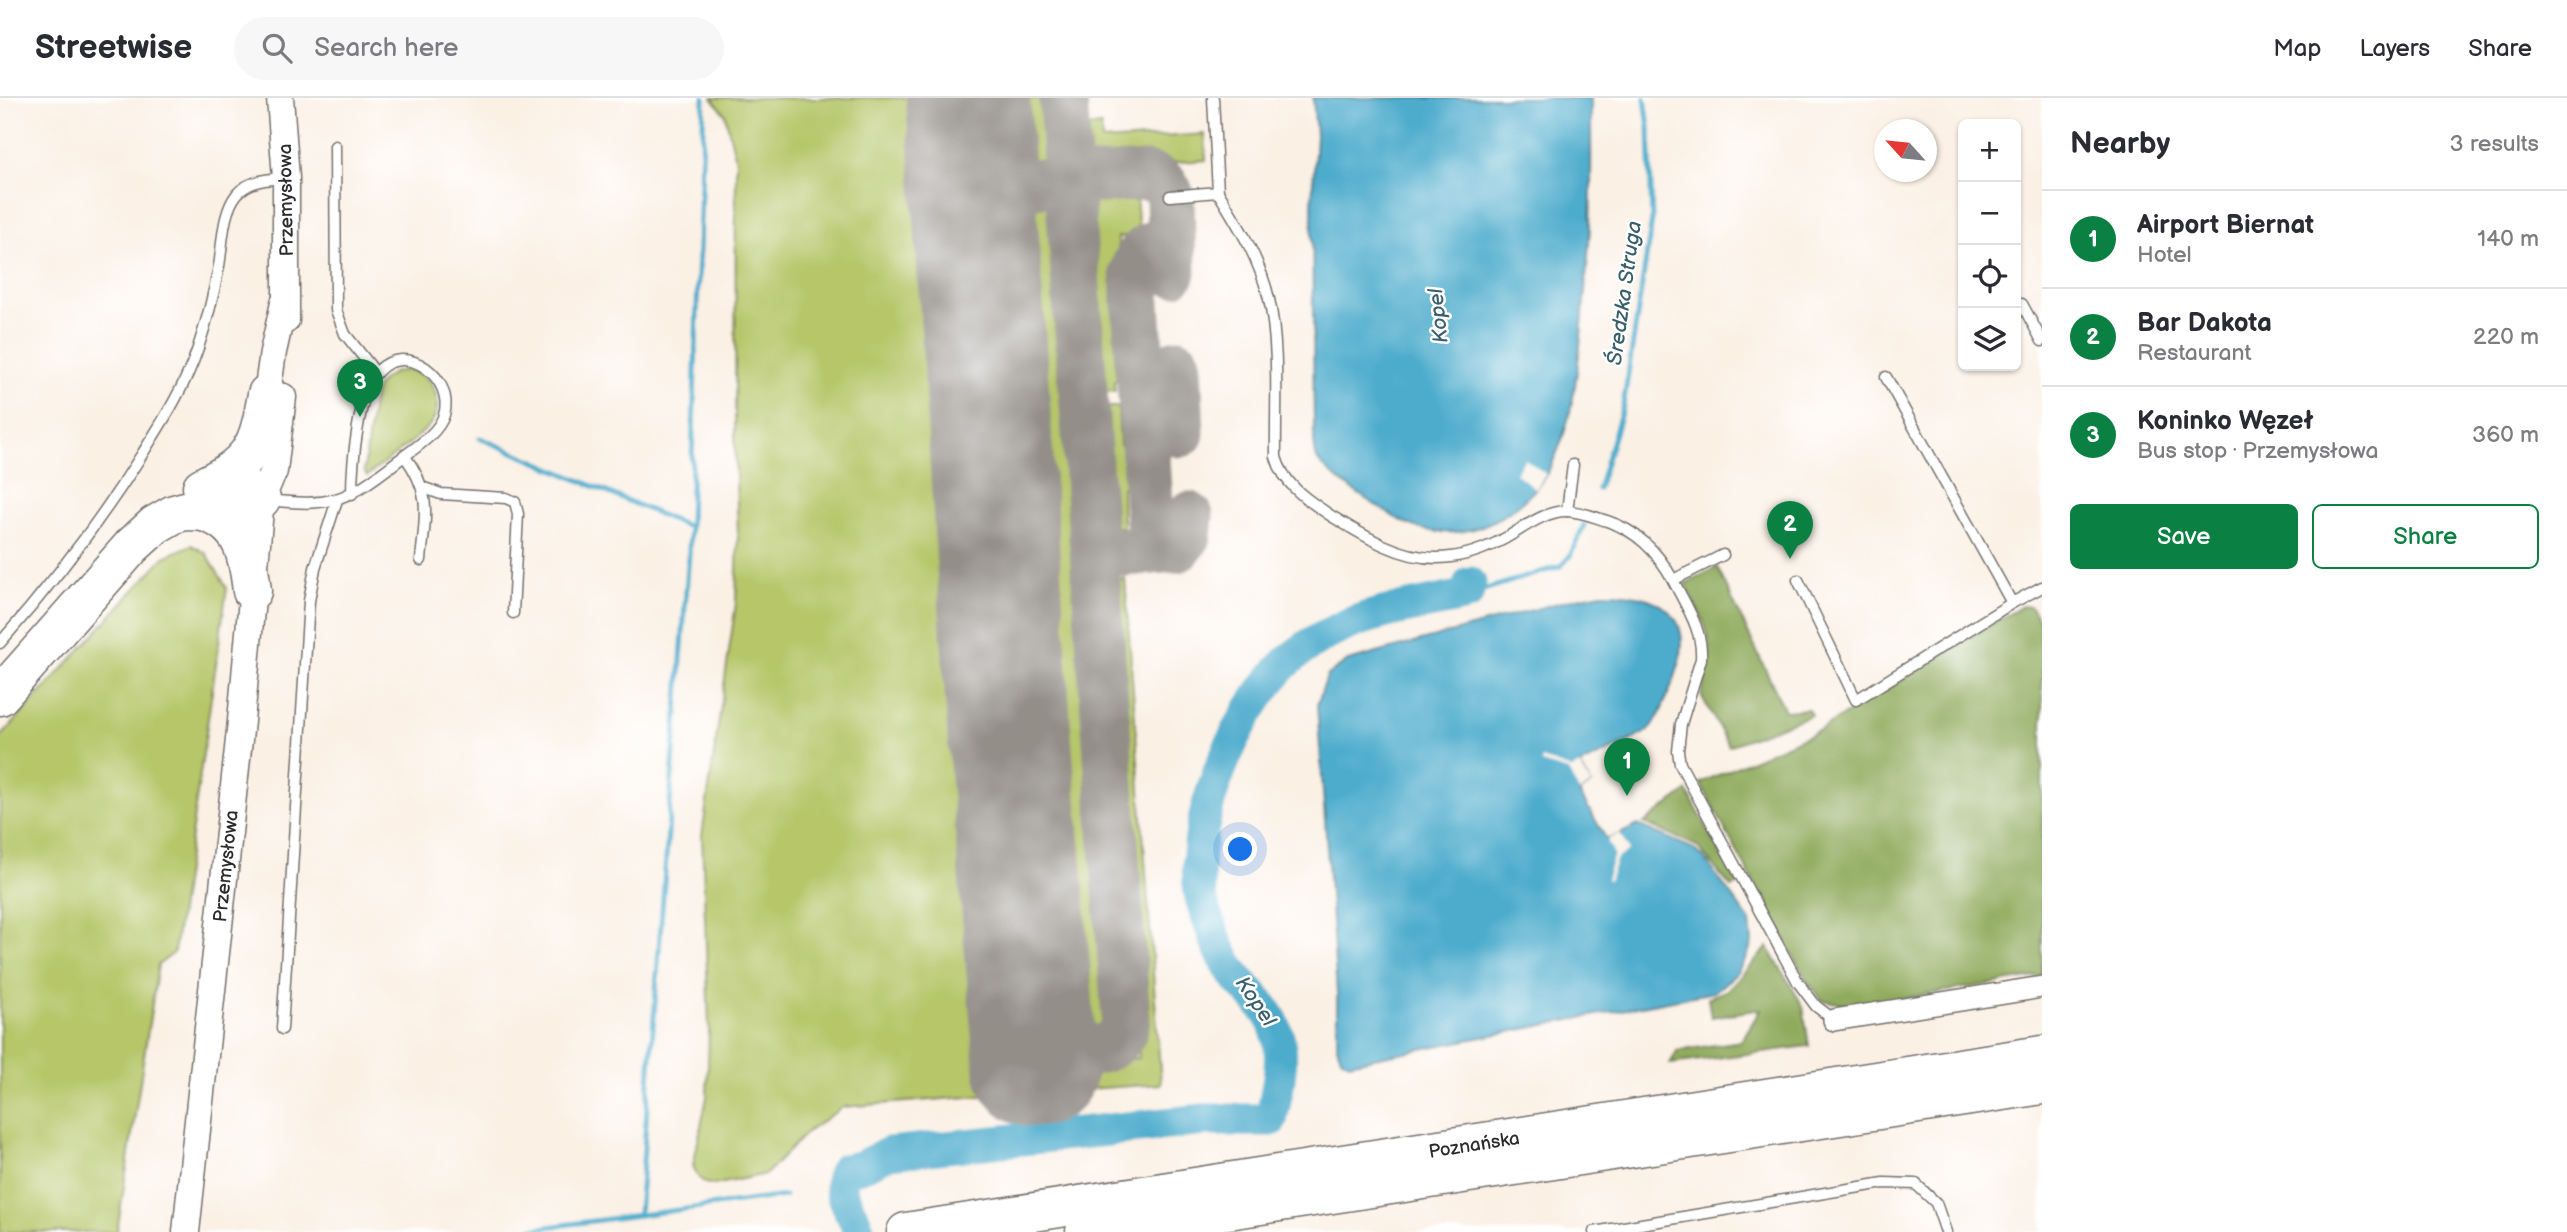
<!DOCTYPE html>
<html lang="en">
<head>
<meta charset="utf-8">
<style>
  body { margin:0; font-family:"Balsamiq Sans",sans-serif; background:#f7f7f7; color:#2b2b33 }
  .controls { position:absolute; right:21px; top:21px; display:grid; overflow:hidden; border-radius:10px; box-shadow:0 2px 5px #0004 }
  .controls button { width:63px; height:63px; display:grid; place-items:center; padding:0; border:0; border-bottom:2px solid #e1e1e2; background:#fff; color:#2b2b33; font:35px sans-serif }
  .compass { position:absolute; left:1874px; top:21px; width:63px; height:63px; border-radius:50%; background:#fff; box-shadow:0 2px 5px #0004; rotate:297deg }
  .you { position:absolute; left:1241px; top:752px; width:24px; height:24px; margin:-18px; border:5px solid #fff; border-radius:50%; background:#1a73e8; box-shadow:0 0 0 10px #1a73e833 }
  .badge { display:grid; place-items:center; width:46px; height:46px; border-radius:50%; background:#0b8043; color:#fff; font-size:23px; font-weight:700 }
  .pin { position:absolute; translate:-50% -58px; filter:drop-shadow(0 2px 4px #0008) }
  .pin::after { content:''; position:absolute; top:37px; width:24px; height:21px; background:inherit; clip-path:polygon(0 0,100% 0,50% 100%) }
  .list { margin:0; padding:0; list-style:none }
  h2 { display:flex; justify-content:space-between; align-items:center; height:91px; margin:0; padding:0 28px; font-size:30px }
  h2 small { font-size:23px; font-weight:400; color:#7c7c81 }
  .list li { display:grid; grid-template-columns:46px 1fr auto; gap:21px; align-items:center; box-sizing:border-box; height:98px; padding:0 28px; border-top:2px solid #e1e1e2 }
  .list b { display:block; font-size:26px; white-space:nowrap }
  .list p { margin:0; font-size:23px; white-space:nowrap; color:#7c7c81 }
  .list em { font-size:23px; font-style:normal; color:#7c7c81 }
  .actions { display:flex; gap:14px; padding:21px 28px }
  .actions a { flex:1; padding:16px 0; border:2px solid #0b8043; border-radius:10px; text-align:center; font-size:24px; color:#0b8043 }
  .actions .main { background:#0b8043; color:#fff }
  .icon { flex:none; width:38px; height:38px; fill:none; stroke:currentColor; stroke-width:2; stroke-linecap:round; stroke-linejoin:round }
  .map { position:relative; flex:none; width:2042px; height:1134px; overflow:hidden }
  header { display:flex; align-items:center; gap:42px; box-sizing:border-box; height:98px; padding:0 35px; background:#fff; border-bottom:2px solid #e1e1e2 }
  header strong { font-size:33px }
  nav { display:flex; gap:38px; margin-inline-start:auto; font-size:24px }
  .search { width:490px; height:63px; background:#f7f7f7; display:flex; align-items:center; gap:18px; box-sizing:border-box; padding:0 24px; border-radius:38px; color:#7c7c81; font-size:26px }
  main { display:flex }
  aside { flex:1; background:#fff }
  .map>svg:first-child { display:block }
  .green { fill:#b6c669; stroke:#70784a; stroke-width:2 }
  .forest { fill:#90ab5d; stroke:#5e6b44; stroke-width:2 }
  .water { fill:#4daccc; stroke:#3c6c7c; stroke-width:2 }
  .pier { fill:#fbf0e4 }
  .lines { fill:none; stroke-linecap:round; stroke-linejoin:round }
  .stream { stroke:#4daccc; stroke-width:5 }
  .river { stroke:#4daccc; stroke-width:33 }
  .taxiway { stroke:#938e88; stroke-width:49 }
  .runway { stroke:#938e88; stroke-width:124 }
  .service-casing { stroke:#74706c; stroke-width:13 }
  .minor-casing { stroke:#74706c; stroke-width:24 }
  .tertiary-casing { stroke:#74706c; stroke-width:29 }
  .motorway-casing { stroke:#74706c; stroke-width:41 }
  .service { stroke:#fff; stroke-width:10 }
  .minor { stroke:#fff; stroke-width:21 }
  .tertiary { stroke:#fff; stroke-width:26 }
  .motorway { stroke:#fff; stroke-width:38 }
  .labels { text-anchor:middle; stroke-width:5; stroke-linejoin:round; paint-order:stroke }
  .street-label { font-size:19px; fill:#2b2b2b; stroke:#fff }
  .water-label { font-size:21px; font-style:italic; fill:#395f6b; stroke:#fff }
</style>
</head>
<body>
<header>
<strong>Streetwise</strong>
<div class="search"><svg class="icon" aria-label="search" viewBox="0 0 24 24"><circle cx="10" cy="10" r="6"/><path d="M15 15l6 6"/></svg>Search here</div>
<nav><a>Map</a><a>Layers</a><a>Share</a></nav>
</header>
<main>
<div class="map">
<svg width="2042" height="1134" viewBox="0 0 2042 1134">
  <rect width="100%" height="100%" fill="#fff"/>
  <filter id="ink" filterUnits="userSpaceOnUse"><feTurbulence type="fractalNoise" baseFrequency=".0143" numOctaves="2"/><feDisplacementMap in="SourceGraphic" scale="14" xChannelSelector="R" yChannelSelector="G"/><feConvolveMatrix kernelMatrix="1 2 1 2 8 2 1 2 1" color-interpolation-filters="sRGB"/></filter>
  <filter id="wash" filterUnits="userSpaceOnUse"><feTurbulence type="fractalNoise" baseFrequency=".00686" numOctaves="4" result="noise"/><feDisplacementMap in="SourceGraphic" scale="28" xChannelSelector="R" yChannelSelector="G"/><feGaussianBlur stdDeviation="1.57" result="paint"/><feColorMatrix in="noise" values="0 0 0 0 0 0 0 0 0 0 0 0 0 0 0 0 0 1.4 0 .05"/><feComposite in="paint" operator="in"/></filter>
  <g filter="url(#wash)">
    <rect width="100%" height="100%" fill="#fbf0e4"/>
    <g class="green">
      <path d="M712 0H941L1006 996 843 1009 807 1034 766 1076 714 1087 705 1085 698 1079 693 1068 707 999 709 931 702 738 736 505 738 438 735 350 736 63 725 16Z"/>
      <path d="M993 0H1052L1056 64 1048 74 1010 76 997 66Z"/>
      <path d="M1101 28 1102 43 1205 36 1206 62 1103 70 1102 63 1098 66V70L1087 71 1079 63 1077 39 1085 29Z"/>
      <path d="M1128 89 1136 98 1139 136 1118 139 1127 254 1115 256 1117 282 1114 283 1115 293 1103 294 1093 287 1081 102 1088 93Z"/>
      <path d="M1050 96 1058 103 1114 919C1106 941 1092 942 1071 943L1056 931 1001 112 1012 98Z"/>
      <path d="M409 272C421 275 429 280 434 292 439 302 438 314 432 324 423 338 382 366 367 378L364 373 374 295C381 281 392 272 409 272Z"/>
      <path d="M1103 309H1118L1120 347H1132L1138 433 1130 431 1127 388 1122 389 1123 430 1102 427 1095 317Z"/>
      <path d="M191 447 206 455 227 490 174 855 158 867 117 1134H0V640L164 459Z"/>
      <path d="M1125 480 1161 986 1059 993 1073 965 1139 960 1106 487Z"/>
    </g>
    <g class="forest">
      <path d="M1717 469 1785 613 1808 611 1811 617 1729 648 1701 597C1717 543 1709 534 1685 486Z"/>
      <path d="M2022 508 2031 509 2042 529V878L1852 908 1822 902 1806 881 1700 685 1820 632Z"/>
      <path d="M1687 693 1738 787 1731 789 1697 748 1644 725Z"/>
      <path d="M1768 849 1803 908 1809 948 1670 966 1677 953 1741 943 1761 911 1711 919 1708 900 1728 892Z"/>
    </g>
    <g class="water">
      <path d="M1313 0H1591C1591 42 1592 85 1590 127 1589 157 1585 187 1583 217 1578 271 1574 327 1547 375 1534 398 1506 419 1482 428 1454 439 1423 436 1396 420 1380 410 1323 376 1317 360 1315 356 1315 349 1314 344L1312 104 1316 37Z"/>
      <path d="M1601 495C1669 494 1701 523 1670 591 1665 603 1660 620 1651 630 1644 638 1593 660 1580 667L1591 687 1579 694 1607 742 1638 727 1692 750 1703 759 1750 823 1752 844 1747 859 1736 876 1714 894 1349 965 1341 960 1337 948V896L1317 607 1327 578 1348 563 1572 501Z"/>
    </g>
    <g class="pier">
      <path d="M1525 361 1546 376 1536 391 1515 375Z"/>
      <path d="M1542 661 1572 671 1580 667 1591 687 1579 694 1568 673 1541 665Z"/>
      <path d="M1620 735 1629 753 1617 760 1609 783 1606 782 1614 756 1607 742Z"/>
    </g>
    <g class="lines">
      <g class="stream">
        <path d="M480 340 689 429"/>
        <path d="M1598 391 1623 308 1652 122 1649 29 1645 0"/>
        <path d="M1467 497 1561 468 1570 458 1584 427"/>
        <path d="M639 1117 689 455 704 0"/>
        <path d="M509 1134 785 1098"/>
      </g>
      <path class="river" d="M859 1134C854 1112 832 1096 845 1072L860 1069 889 1055 1204 1022H1271C1276 996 1285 964 1278 938 1272 914 1255 900 1239 882 1225 865 1216 846 1210 826 1206 816 1202 805 1200 795 1189 723 1235 617 1285 566 1300 552 1320 539 1338 531 1377 512 1425 507 1467 497L1470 485"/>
      <g class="taxiway">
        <path d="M974 90 1145 78C1158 80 1166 86 1170 98L1172 174"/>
        <path d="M1177 265 1180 335"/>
        <path d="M1152 452 1134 174C1139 153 1151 144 1171 142"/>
        <path d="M1123 454 1177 450 1187 438 1189 418"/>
        <path d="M1033 928C1035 937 1037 946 1046 951 1054 957 1063 955 1072 955 1098 953 1122 951 1126 921L1063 0"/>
      </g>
      <path class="runway" d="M968 0 1010 645 1036 967"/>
    </g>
  </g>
  <g filter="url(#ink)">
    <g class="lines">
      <defs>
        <g id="service">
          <path d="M1213 0 1218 94"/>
          <path d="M335 48 336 212 345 236 376 275"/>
          <path d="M1170 98 1218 94C1239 128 1260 162 1269 201 1280 250 1275 309 1276 359 1284 388 1309 403 1333 419 1364 438 1399 460 1436 460 1457 460 1480 453 1498 444 1519 434 1542 413 1566 413 1580 413 1594 419 1607 423 1638 433 1658 454 1673 482L1723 457"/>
          <path d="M2022 206 2042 243"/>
          <path d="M404 357C433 396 425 417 421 462"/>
          <path d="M424 390 441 396 506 400 515 404 518 416 513 515"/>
          <path d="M268 402C332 409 344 404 395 365 410 353 438 337 444 317 455 280 406 243 378 273 358 293 352 367 352 396"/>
          <path d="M1567 413 1573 367"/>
          <path d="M1673 482C1686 508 1703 532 1701 561L1681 626 1678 653 1680 666 1798 884 1816 908 1834 922"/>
          <path d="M1798 482 1856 602 2012 505 1886 279"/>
          <path d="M2012 505 2042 489"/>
          <path d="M0 545C52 486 99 425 141 358 163 323 185 289 198 250 207 223 214 195 219 168 223 145 222 115 237 96 249 82 269 81 286 80"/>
          <path d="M282 931 309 503 315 470 337 402"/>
          <path d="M1594 1134 1884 1085 1916 1086 1936 1105 1946 1134"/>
        </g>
        <path id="minor" d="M1834 922 2042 889"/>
        <g id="tertiary">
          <path d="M280 0 286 80V222"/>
          <path d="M265 311 273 254 284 205"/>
          <path d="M261 401 274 373 283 299"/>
          <path d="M186 1134 241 623 261 401 259 391"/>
        </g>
        <g id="motorway">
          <path d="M202 389C252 364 258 350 267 296"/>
          <path d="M203 414C243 425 248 458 252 493"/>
          <path d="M0 598 132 448 155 427 174 416 185 413 243 414 261 401C245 388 231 381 210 385"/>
          <path d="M906 1134 2042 957"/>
          <path d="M1085 1134 2042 987"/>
        </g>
      </defs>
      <use href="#service" class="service-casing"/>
      <use href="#minor" class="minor-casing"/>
      <use href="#tertiary" class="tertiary-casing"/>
      <use href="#motorway" class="motorway-casing"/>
      <use href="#service" class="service"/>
      <use href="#minor" class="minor"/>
      <use href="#tertiary" class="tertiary"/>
      <use href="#motorway" class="motorway"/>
    </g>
  </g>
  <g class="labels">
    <g class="street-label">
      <text transform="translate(285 102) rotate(-91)" y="7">Przemysłowa</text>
      <text transform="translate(225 768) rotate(-84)" y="7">Przemysłowa</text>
      <text transform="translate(1474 1046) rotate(-9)" y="7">Poznańska</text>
    </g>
    <g class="water-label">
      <text transform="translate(1624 195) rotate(-82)" y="7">Średzka Struga</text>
      <text transform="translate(1438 218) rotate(-96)" y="7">Kopel</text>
      <text transform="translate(1256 903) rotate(56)" y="7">Kopel</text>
    </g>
  </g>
</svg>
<div class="controls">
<button>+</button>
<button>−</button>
<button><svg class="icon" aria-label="locate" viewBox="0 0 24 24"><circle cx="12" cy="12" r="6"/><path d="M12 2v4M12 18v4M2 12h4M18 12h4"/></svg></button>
<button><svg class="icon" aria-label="layers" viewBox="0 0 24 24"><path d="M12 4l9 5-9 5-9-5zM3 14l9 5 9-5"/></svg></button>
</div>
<svg class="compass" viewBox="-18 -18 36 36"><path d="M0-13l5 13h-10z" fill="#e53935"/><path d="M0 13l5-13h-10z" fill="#7c7c81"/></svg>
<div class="you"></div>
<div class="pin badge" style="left:1627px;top:698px">1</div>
<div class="pin badge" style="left:1790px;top:461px">2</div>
<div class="pin badge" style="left:360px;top:319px">3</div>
</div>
<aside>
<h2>Nearby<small>3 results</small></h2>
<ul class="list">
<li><span class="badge">1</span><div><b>Airport Biernat</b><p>Hotel</p></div><em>140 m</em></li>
<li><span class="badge">2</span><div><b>Bar Dakota</b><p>Restaurant</p></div><em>220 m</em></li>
<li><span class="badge">3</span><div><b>Koninko Węzeł</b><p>Bus stop · Przemysłowa</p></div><em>360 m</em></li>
</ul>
<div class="actions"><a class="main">Save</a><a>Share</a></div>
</aside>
</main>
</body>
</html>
